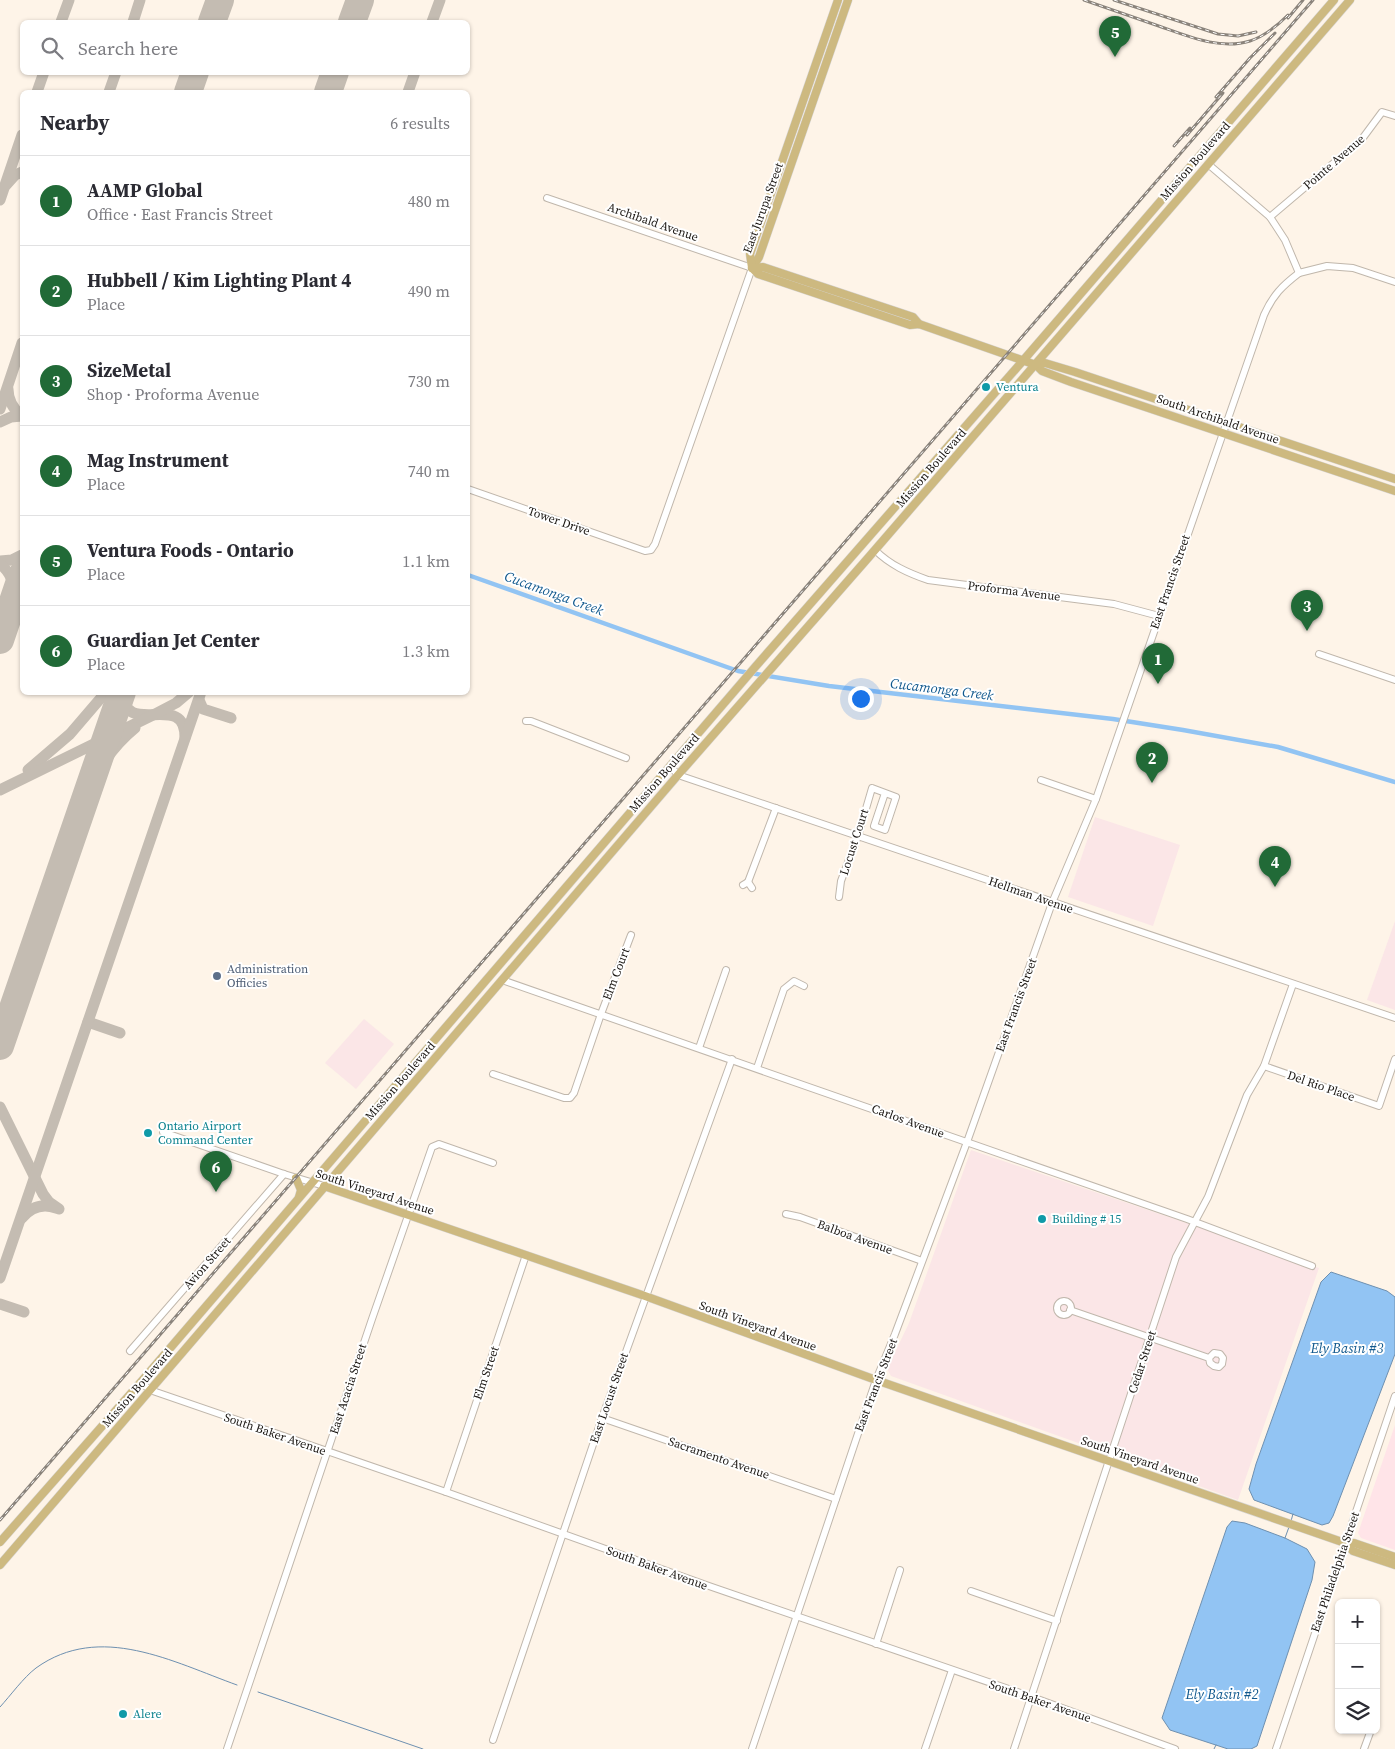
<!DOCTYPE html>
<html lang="en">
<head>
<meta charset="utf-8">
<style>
  body { margin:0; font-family:"Source Serif 4",serif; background:#f7f7f7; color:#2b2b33 }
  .controls { position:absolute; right:15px; bottom:15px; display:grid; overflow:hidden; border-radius:8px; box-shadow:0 1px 4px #0004 }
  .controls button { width:45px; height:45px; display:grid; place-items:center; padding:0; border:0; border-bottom:1px solid #e1e1e2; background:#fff; color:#2b2b33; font:25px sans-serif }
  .you { position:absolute; left:860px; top:698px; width:18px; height:18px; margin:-12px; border:4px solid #fff; border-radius:50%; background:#1a73e8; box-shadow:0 0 0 8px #1a73e833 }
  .badge { display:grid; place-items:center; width:32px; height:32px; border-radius:50%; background:#216a37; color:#fff; font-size:16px; font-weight:700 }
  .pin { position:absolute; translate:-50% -41px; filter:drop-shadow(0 1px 2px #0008) }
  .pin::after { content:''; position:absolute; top:26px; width:18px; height:15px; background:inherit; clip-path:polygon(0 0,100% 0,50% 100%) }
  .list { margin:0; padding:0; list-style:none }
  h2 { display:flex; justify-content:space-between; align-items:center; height:65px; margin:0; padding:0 20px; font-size:21px }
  h2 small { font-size:16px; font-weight:400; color:#7c7c81 }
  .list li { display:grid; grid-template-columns:32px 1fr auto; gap:15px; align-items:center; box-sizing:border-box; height:90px; padding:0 20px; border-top:1px solid #e1e1e2 }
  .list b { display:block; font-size:19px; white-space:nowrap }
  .list p { margin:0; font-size:16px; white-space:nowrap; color:#7c7c81 }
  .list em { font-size:16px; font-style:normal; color:#7c7c81 }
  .icon { flex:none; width:28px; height:28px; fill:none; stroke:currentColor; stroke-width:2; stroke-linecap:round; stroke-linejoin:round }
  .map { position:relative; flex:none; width:1395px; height:1749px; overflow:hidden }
  .search { position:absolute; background:#fff; box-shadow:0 1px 4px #0004; left:20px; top:20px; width:450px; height:55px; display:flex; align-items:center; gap:12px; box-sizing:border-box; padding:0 18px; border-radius:8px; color:#7c7c81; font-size:19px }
  .panel { position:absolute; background:#fff; box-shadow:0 1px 4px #0004; left:20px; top:90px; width:450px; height:605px; border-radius:8px }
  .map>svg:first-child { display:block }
  .commercial { fill:#fbe6e7 }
  .medical { fill:#ffe4e8 }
  .water { fill:#92c4f3; stroke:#6e90b0 }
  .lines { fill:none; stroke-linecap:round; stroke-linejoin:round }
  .stream { stroke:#6e90b0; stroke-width:1 }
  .canal { stroke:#92c4f3; stroke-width:4.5 }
  .taxiway { stroke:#c4bcb2; stroke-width:11 }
  .runway { stroke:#c4bcb2; stroke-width:28 }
  .minor-casing { stroke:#c0b7ac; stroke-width:8 }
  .major-casing { stroke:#d6d5d4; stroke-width:9 }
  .minor { stroke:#fff; stroke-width:6 }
  .major { stroke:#cdb980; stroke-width:8 }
  .rail-casing { stroke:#8a837b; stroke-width:3 }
  .rail { stroke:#fff; stroke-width:1; stroke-dasharray:4; stroke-linecap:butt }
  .culture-dot { fill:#0f9aa8; stroke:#fff; stroke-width:2 }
  .service-dot { fill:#5c6f8a; stroke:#fff; stroke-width:2 }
  .labels { text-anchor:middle; stroke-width:4; stroke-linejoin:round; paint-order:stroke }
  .street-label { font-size:12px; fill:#1a1612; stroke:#fff }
  .culture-label { font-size:12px; fill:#0d838f; stroke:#fff; text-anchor:start }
  .service-label { font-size:12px; fill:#4e5e75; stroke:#fff; text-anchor:start }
  .water-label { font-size:14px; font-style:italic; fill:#10588d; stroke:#fff }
</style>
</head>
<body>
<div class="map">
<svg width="1395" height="1749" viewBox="0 0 1395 1749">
  <rect width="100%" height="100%" fill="#fef4e8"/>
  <g class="commercial">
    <path d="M1095 817 1180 845 1153 926 1068 897Z"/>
    <path d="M1395 921V1010L1367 1000Z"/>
    <path d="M364 1019 394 1044 356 1089 325 1063Z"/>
    <path d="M971 1150 1319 1268 1238 1500 891 1376 887 1369 909 1323Z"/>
  </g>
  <path class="medical" d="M1395 1425V1550L1361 1538 1358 1533Z"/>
  <g class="water">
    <path d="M1331 1272 1387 1291 1395 1297V1354L1333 1516 1329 1523 1322 1525 1254 1500 1249 1489 1256 1464 1321 1282Z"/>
    <path d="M1232 1521 1245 1523 1285 1538 1307 1549 1315 1562 1312 1580 1257 1746 1251 1749H1228L1170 1730 1162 1718 1227 1527Z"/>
  </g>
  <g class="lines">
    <g class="stream">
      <path d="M1291 1521 1293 1514"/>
      <path d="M1285 1538 1289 1527"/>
      <path d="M258 1692 423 1749"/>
      <path d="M0 1707C11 1695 23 1678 36 1668 100 1622 173 1662 237 1685"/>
      <path d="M1214 1749 1216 1745"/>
    </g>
    <path class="canal" d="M468 575 738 671 829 686 1113 719 1183 730 1278 747 1395 782"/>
    <g class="taxiway">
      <path d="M358 7 359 0"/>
      <path d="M61 22 69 0"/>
      <path d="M133 22 140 0"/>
      <path d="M432 22 440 0"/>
      <path d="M37 92 44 72"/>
      <path d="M109 92 116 72"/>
      <path d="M331 92 334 75"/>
      <path d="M408 92 415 72"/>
      <path d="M6 185 15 175 22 172"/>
      <path d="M0 200 22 135"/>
      <path d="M8 389C8 401 13 409 22 416"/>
      <path d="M0 409 22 343"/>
      <path d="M0 422 11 417 22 416"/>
      <path d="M0 561 12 560 22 555"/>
      <path d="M0 564C13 574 15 587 13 603"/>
      <path d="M123 692C123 740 186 689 185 738"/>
      <path d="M199 700 203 709 231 718"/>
      <path d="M28 770 70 734 106 692"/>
      <path d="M0 790 155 714 176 703 189 692"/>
      <path d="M87 794C98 768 113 746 135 728"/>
      <path d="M0 1020 8 1013 15 1003"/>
      <path d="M88 1022 120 1033"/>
      <path d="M0 1107 43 1194 49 1202 59 1209"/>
      <path d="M22 1218C31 1207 42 1203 56 1208"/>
      <path d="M0 1278 201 692"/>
      <path d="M0 1304 24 1312"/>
    </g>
    <g class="runway">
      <path d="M212 22 220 0"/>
      <path d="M352 22 360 0"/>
      <path d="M188 92 195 72"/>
      <path d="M328 92 335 72"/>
      <path d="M0 640 22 575"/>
      <path d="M0 1046 122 692"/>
    </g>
    <defs>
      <g id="minor">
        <path d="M1208 164 1270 217 1285 240 1299 273 1327 266 1353 268 1395 282"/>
        <path d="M1270 217 1362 139 1382 112 1395 116"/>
        <path d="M468 489 645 551 651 550 655 544 752 268 547 198"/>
        <path d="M875 550C890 565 908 573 928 580L1114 604 1159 616"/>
        <path d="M1319 654 1395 680"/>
        <path d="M526 721H531L626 758"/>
        <path d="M671 767 678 775 1395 1018"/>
        <path d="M1041 780 1096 799"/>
        <path d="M748 882 776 808"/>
        <path d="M743 885 748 882 752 888"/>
        <path d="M839 897 841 881 858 836 872 788 896 797 885 830 874 826 885 793"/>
        <path d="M502 980 1187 1219 1312 1266"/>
        <path d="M699 1048 726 970"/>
        <path d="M1264 1066 1379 1106 1395 1059"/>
        <path d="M757 1068 784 989 794 981 804 986"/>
        <path d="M493 1074 564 1098H570L574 1093 601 1014 631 935"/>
        <path d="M163 1132 284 1174 324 1186"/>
        <path d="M786 1214 800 1217 922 1261"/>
        <circle cx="1064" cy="1308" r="7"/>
        <path d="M1070 1310 1209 1358 1210 1363 1214 1366 1219 1367 1222 1364 1223 1358 1220 1354 1214 1353 1209 1358"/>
        <path d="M130 1351 284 1174"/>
        <path d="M141 1382 150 1390 446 1492 709 1586 1032 1697 1175 1749"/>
        <path d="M602 1418 836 1499"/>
        <path d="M446 1492 526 1255"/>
        <path d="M971 1591 1057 1621"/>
        <path d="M876 1644 900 1570"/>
        <path d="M493 1740 602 1418 732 1059"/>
        <path d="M227 1749 372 1319 432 1147 439 1144 493 1163"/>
        <path d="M752 1749 876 1380 895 1334 967 1142 1052 903 1096 799 1264 315C1273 295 1282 286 1299 273"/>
        <path d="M925 1749 952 1670"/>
        <path d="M1014 1749 1176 1257 1208 1197 1247 1095 1264 1066 1293 984"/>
        <path d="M1276 1749 1395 1396"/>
        <path d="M1364 1749 1371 1730"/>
      </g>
      <g id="major">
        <path d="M752 268 758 274 910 325 919 324 1036 365 1042 371 1071 382 1395 491"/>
        <path d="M752 268 759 257 848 0"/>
        <path d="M752 268 750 254 838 0"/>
        <path d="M752 268 763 267 913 317 919 324"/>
        <path d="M1036 365 1045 363 1075 372 1395 479"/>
        <path d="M296 1178 301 1190 299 1197"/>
        <path d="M324 1186 645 1296 876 1380 1345 1543H1354L1395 1557"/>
        <path d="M0 1542 141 1382 756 666 1027 356 1334 0"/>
        <path d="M1345 1543 1353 1551 1395 1565"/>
        <path d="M0 1565 678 775 868 558 1350 0"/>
      </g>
    </defs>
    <use href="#minor" class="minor-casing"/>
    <use href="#major" class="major-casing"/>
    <use href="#minor" class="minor"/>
    <use href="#major" class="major"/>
    <defs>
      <g id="rail">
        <path d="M1084 0C1107 8 1130 16 1153 24 1183 34 1218 51 1250 41 1265 36 1277 26 1288 15"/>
        <path d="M1114 0 1218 34 1238 36 1256 32"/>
        <path d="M1288 18 1303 0"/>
        <path d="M1216 97 1250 58 1275 33"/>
        <path d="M1187 135 1223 93"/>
        <path d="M1174 146 1190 128"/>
        <path d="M0 1520 1313 0"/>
      </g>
    </defs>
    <use href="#rail" class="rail-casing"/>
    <use href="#rail" class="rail"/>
  </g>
  <g class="culture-dot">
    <circle cx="986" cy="387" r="5"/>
    <circle cx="148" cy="1133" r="5"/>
    <circle cx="1042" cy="1219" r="5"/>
    <circle cx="123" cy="1714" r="5"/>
  </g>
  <circle class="service-dot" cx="217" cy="976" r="5"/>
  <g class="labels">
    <g class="street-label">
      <text transform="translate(1195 161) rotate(-49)" y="4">Mission Boulevard</text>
      <text transform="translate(1334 162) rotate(-41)" y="4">Pointe Avenue</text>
      <text transform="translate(763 208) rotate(-70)" y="4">East Jurupa Street</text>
      <text transform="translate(653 222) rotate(19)" y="4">Archibald Avenue</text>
      <text transform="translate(1218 419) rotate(19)" y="4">South Archibald Avenue</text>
      <text transform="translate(931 468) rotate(-49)" y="4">Mission Boulevard</text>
      <text transform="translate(559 521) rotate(19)" y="4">Tower Drive</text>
      <text transform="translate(1170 582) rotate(-71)" y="4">East Francis Street</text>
      <text transform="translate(1014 591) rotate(7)" y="4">Proforma Avenue</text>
      <text transform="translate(664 773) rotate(-49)" y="4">Mission Boulevard</text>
      <text transform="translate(854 842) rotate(-72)" y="4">Locust Court</text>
      <text transform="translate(1031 895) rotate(19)" y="4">Hellman Avenue</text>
      <text transform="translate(616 974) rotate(-69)" y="4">Elm Court</text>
      <text transform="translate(1016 1005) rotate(-70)" y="4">East Francis Street</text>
      <text transform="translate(400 1081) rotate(-49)" y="4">Mission Boulevard</text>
      <text transform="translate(1321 1086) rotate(19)" y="4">Del Rio Place</text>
      <text transform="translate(908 1121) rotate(20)" y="4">Carlos Avenue</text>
      <text transform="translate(375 1192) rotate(18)" y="4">South Vineyard Avenue</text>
      <text transform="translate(855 1237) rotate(20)" y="4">Balboa Avenue</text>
      <text transform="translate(207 1263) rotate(-49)" y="4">Avion Street</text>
      <text transform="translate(758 1326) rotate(20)" y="4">South Vineyard Avenue</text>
      <text transform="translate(1142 1362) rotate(-72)" y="4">Cedar Street</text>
      <text transform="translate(486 1373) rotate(-71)" y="4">Elm Street</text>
      <text transform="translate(876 1385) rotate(-69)" y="4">East Francis Street</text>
      <text transform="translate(137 1388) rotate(-49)" y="4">Mission Boulevard</text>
      <text transform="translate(348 1389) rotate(-72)" y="4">East Acacia Street</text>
      <text transform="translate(609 1398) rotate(-71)" y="4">East Locust Street</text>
      <text transform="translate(275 1434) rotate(19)" y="4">South Baker Avenue</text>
      <text transform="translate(719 1458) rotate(19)" y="4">Sacramento Avenue</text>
      <text transform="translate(1140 1460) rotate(19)" y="4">South Vineyard Avenue</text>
      <text transform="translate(657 1568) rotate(20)" y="4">South Baker Avenue</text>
      <text transform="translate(1335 1572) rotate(-71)" y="4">East Philadelphia Street</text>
      <text transform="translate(1040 1701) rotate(19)" y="4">South Baker Avenue</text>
    </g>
    <g class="culture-label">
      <text x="996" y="391">Ventura</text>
      <text x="158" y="1130">Ontario Airport<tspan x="158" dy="14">Command Center</tspan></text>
      <text x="1052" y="1223">Building # 15</text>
      <text x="133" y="1718">Alere</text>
    </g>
    <g class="service-label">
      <text x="227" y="973">Administration<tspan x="227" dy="14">Officies</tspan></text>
    </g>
    <g class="water-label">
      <text transform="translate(554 593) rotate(20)" y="5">Cucamonga Creek</text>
      <text transform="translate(942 689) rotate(7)" y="5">Cucamonga Creek</text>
      <text x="1347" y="1353">Ely Basin #3</text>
      <text x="1222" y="1699">Ely Basin #2</text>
    </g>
  </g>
</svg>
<div class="controls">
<button>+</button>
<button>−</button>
<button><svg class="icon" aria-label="layers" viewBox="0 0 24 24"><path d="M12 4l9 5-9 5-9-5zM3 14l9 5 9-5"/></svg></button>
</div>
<div class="you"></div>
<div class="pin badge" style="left:1158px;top:684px">1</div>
<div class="pin badge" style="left:1152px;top:783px">2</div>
<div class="pin badge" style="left:1307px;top:631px">3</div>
<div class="pin badge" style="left:1275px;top:887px">4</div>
<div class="pin badge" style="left:1115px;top:57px">5</div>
<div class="pin badge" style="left:216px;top:1192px">6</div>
<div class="search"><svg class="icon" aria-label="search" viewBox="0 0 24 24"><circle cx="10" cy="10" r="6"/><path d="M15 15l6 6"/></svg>Search here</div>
<section class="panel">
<h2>Nearby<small>6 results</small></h2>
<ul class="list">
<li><span class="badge">1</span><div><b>AAMP Global</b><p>Office · East Francis Street</p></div><em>480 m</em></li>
<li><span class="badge">2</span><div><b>Hubbell / Kim Lighting Plant 4</b><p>Place</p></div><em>490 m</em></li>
<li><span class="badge">3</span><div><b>SizeMetal</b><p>Shop · Proforma Avenue</p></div><em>730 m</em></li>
<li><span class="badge">4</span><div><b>Mag Instrument</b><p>Place</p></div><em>740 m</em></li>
<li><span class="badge">5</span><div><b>Ventura Foods - Ontario</b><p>Place</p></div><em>1.1 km</em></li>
<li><span class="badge">6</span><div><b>Guardian Jet Center</b><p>Place</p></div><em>1.3 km</em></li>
</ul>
</section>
</div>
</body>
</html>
